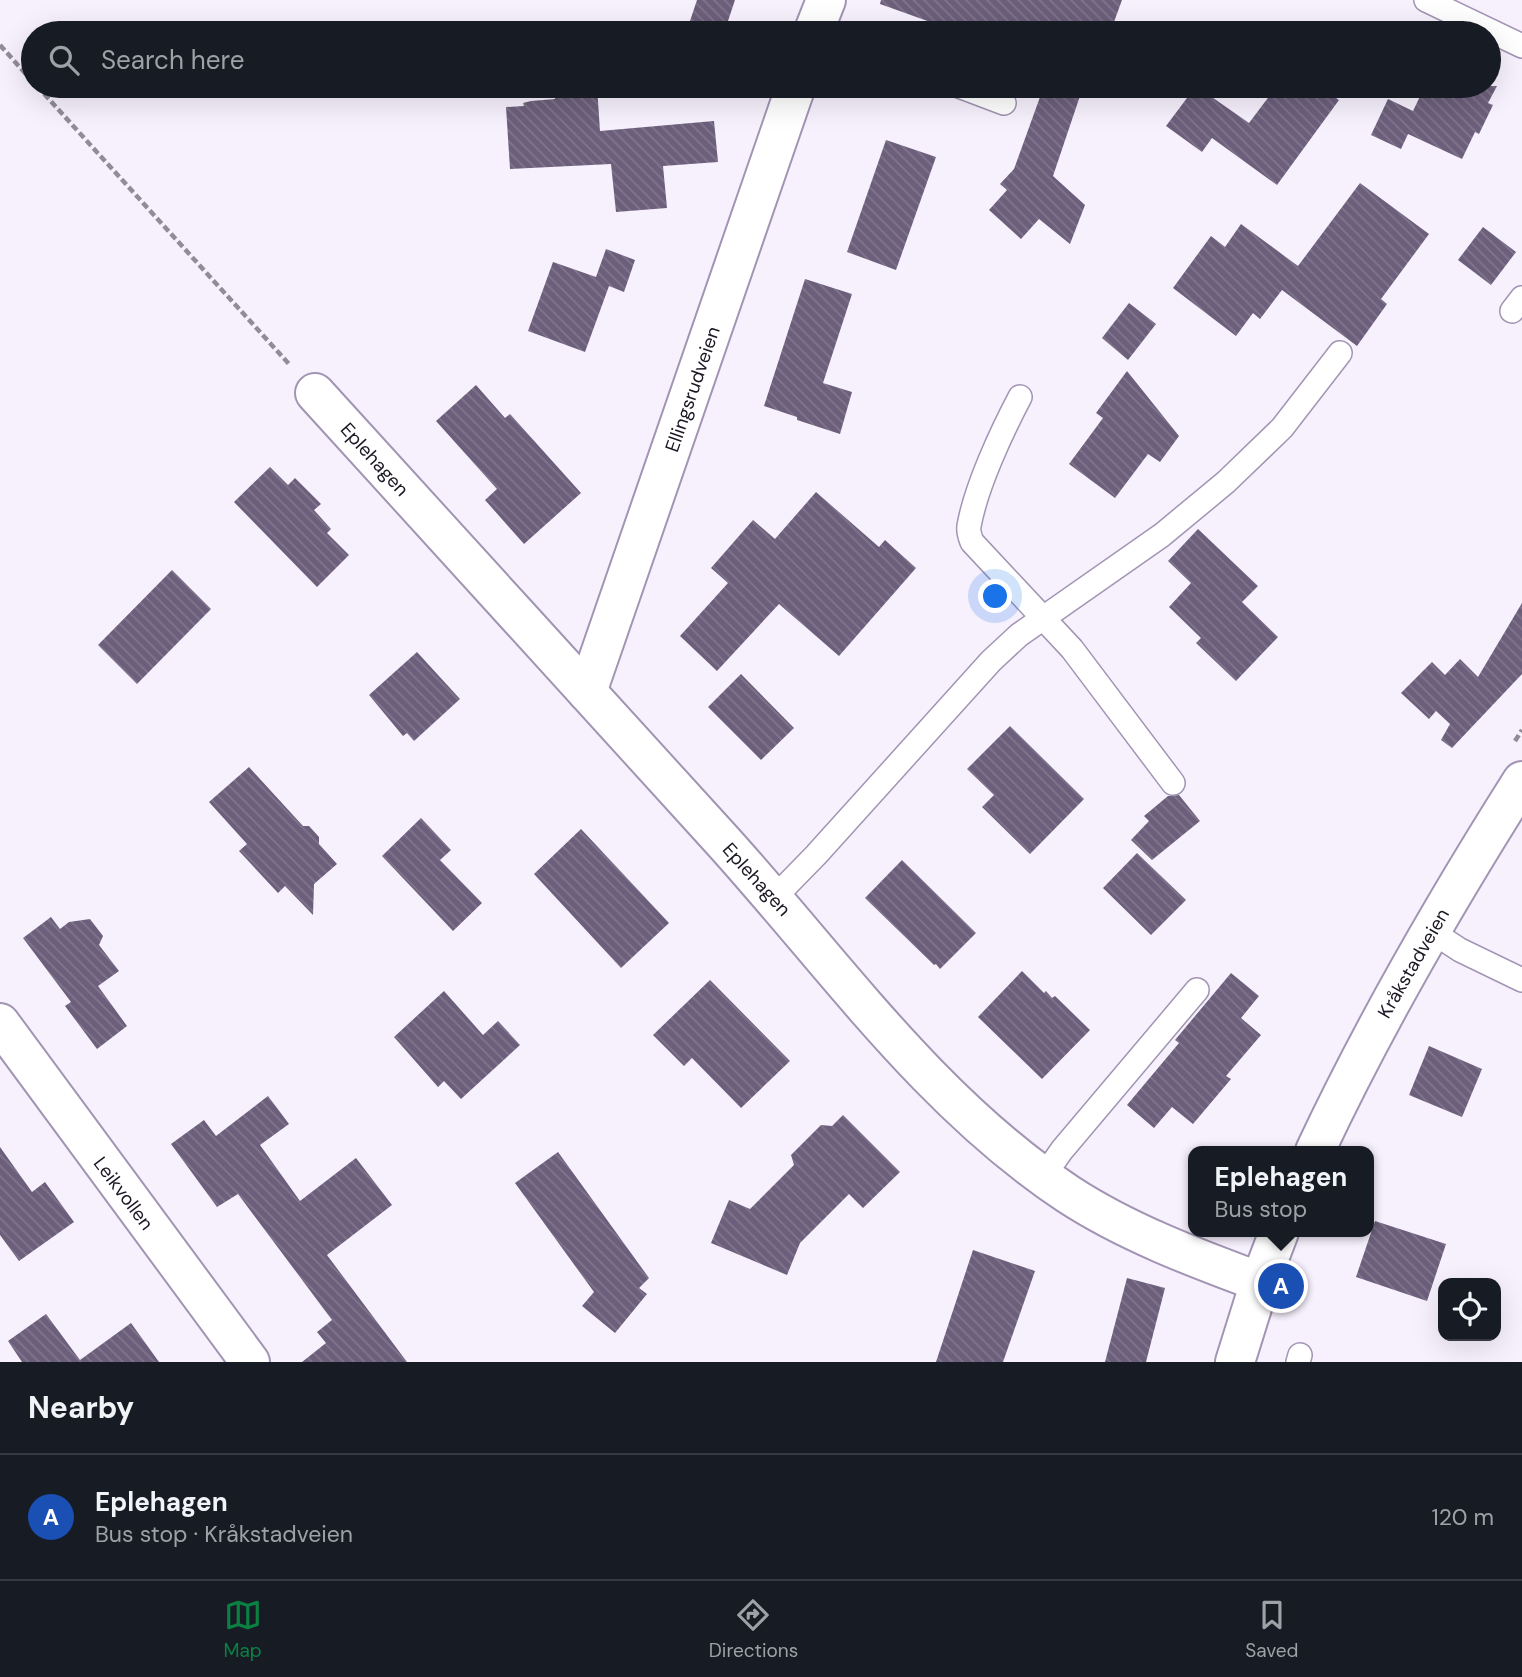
<!DOCTYPE html>
<html lang="en">
<head>
<meta charset="utf-8">
<style>
  body { margin:0; font-family:"DM Sans",sans-serif; background:#20242c; color:#f1f3f6 }
  .controls { position:absolute; right:21px; bottom:21px; display:grid; overflow:hidden; border-radius:14px; box-shadow:0 7px 28px #0002 }
  .controls button { width:63px; height:63px; display:grid; place-items:center; padding:0; border:0; border-bottom:2px solid #363941; background:#171b24; color:#f1f3f6; font:35px sans-serif }
  .you { position:absolute; left:996px; top:597px; width:24px; height:24px; margin:-18px; border:5px solid #fff; border-radius:50%; background:#1a73e8; box-shadow:0 0 0 10px #1a73e833 }
  .badge { display:grid; place-items:center; width:46px; height:46px; border-radius:50%; background:#0b8043; color:#fff; font-size:23px; font-weight:700 }
  .pin { position:absolute; translate:-50% -50%; border:4px solid #fff; box-shadow:0 2px 7px #0006 }
  .popup { position:absolute; left:1188px; top:1146px; width:186px; height:91px; box-sizing:border-box; display:grid; place-content:center; border-radius:14px; background:#171b24; filter:drop-shadow(0 2px 5px #0005); font-size:23px; white-space:nowrap; color:#9ea1a6 }
  .popup b { font-size:26px; color:#f1f3f6 }
  .popup::after { content:''; position:absolute; left:50%; top:100%; margin-left:-14px; border:14px solid transparent; border-top-color:#171b24 }
  .list { margin:0; padding:0; list-style:none }
  h2 { display:flex; justify-content:space-between; align-items:center; height:91px; margin:0; padding:0 28px; font-size:30px }
  h2 small { font-size:23px; font-weight:400; color:#9ea1a6 }
  .list li { display:grid; grid-template-columns:46px 1fr auto; gap:21px; align-items:center; box-sizing:border-box; height:126px; padding:0 28px; border-top:2px solid #363941 }
  .list b { display:block; font-size:26px; white-space:nowrap }
  .list p { margin:0; font-size:23px; white-space:nowrap; color:#9ea1a6 }
  .list em { font-size:23px; font-style:normal; color:#9ea1a6 }
  .icon { flex:none; width:38px; height:38px; fill:none; stroke:currentColor; stroke-width:2; stroke-linecap:round; stroke-linejoin:round }
  .map { position:relative; flex:none; width:1522px; height:1362px; overflow:hidden }
  .search { position:absolute; background:#171b24; box-shadow:0 7px 28px #0002; left:21px; right:21px; top:21px; height:77px; display:flex; align-items:center; gap:18px; box-sizing:border-box; padding:0 24px; border-radius:38px; color:#9ea1a6; font-size:26px }
  .sheet { height:217px; background:#171b24 }
  nav { display:flex; justify-content:space-around; align-items:center; box-sizing:border-box; height:98px; border-top:2px solid #363941; background:#171b24; font-size:19px; color:#9ea1a6 }
  nav a { display:grid; justify-items:center; gap:4px }
  nav .on { color:#0b8043 }
  .map>svg:first-child { display:block }
  .building { fill:url(#building-back-hatch) }
  .lines { fill:none; stroke-linecap:round; stroke-linejoin:round }
  .service-casing { stroke:#a294b3; stroke-width:26 }
  .minor-casing { stroke:#a294b3; stroke-width:42 }
  .secondary-casing { stroke:#a294b3; stroke-width:42 }
  .path { stroke:#918c98; stroke-width:4.5; stroke-dasharray:7 3.5; stroke-linecap:butt }
  .service { stroke:#fff; stroke-width:23 }
  .minor { stroke:#fff; stroke-width:38 }
  .secondary { stroke:#fff; stroke-width:38 }
  .labels { text-anchor:middle; stroke-width:7; stroke-linejoin:round; paint-order:stroke }
  .street-label { font-size:19px; fill:#1c1723; stroke:#fff }
</style>
</head>
<body>
<div class="map">
<svg width="1522" height="1362" viewBox="0 0 1522 1362">
  <defs>
    <pattern id="building-back-hatch" width="6" height="6" patternUnits="userSpaceOnUse" patternTransform="scale(1.75)"><rect width="6" height="6" fill="#6c5f7b"/><path d="M-1 5l2 2M0 0l6 6M5-1l2 2" fill="none" stroke="#80768c"/></pattern>
  </defs>
  <rect width="100%" height="100%" fill="#f7f1fe"/>
  <g class="building">
    <path d="M697 0H735L724 33H686Z"/>
    <path d="M881 0H1122L1110 33H961L880 4Z"/>
    <path d="M554 86H597L600 131 714 121 718 162 663 166 667 208 616 212 611 164 510 169 506 107 524 106 523 103 531 101 555 99Z"/>
    <path d="M1044 86H1091L1090 89 1083 87 1053 176 1085 205 1070 244 1039 219 1021 239 989 210 1007 190 1000 184 1014 169Z"/>
    <path d="M1196 86 1249 123 1277 86H1320L1339 100 1277 185 1212 138 1202 152 1166 126Z"/>
    <path d="M1425 86H1497L1488 103 1493 105 1479 134 1475 132 1462 159 1408 134 1401 149 1371 135 1388 99 1413 111Z"/>
    <path d="M886 140 936 157 896 270 847 252Z"/>
    <path d="M1360 183 1429 234 1381 299 1387 304 1357 346 1282 290 1260 319 1253 313 1236 336 1173 288 1211 236 1225 247 1241 224 1298 266Z"/>
    <path d="M1483 227 1516 252 1491 285 1458 260Z"/>
    <path d="M606 249 635 260 624 292 609 286 585 352 528 331 553 262 596 277Z"/>
    <path d="M805 279 852 294 823 383 852 392 840 434 797 420V417L764 406Z"/>
    <path d="M1129 303 1156 324 1128 360 1102 338Z"/>
    <path d="M1127 371 1179 436 1160 462 1148 454 1115 498 1069 464 1103 418 1096 413Z"/>
    <path d="M476 385 505 418 510 414 581 493 524 544 485 500 497 489 436 421Z"/>
    <path d="M270 467 288 485 295 478 321 504 314 510 331 529 327 533 349 555 317 587 234 502Z"/>
    <path d="M816 492 879 547 885 540 916 568 839 656 779 604 717 671 680 636 728 583 711 568 753 520 775 539Z"/>
    <path d="M1198 529 1258 586 1242 602 1278 637 1236 681 1196 643 1201 638 1169 607 1191 583 1168 561Z"/>
    <path d="M172 570 211 609 137 684 98 645Z"/>
    <path d="M1522 603V674L1452 748 1441 740 1450 724 1436 711 1429 719 1401 693 1432 662 1445 675 1460 659 1478 677Z"/>
    <path d="M417 652 460 699 414 741 407 733 403 736 369 695Z"/>
    <path d="M741 674 794 728 761 760 708 707Z"/>
    <path d="M1010 726 1084 799 1030 854 982 807 994 795 967 769Z"/>
    <path d="M249 767 303 826H309L319 837V844L337 864 314 884 313 915 285 886 278 893 239 851 247 844 209 802Z"/>
    <path d="M1179 795 1200 821 1152 860 1131 840 1149 821 1144 816 1168 796Z"/>
    <path d="M421 818 451 850 440 860 482 903 453 931 382 856Z"/>
    <path d="M581 829 669 923 621 968 534 874Z"/>
    <path d="M1137 853 1186 900 1151 935 1103 888Z"/>
    <path d="M902 860 976 933 940 969 936 964 934 965 865 898Z"/>
    <path d="M51 917 60 929 69 922 90 919 103 936 99 945 119 971 98 986 127 1026 97 1049 65 1006 71 1002 23 938Z"/>
    <path d="M1022 971 1044 993 1046 991 1052 998 1055 996 1090 1030 1042 1079 978 1017Z"/>
    <path d="M1231 973 1259 996 1241 1018 1261 1035 1226 1076 1231 1079 1193 1124 1172 1107 1154 1128 1127 1105 1179 1043 1175 1040Z"/>
    <path d="M710 980 790 1061 741 1108 692 1058 684 1066 653 1035Z"/>
    <path d="M444 991 483 1035 498 1021 520 1045 461 1099 444 1081 438 1087 394 1037Z"/>
    <path d="M1429 1046 1482 1069 1462 1117 1409 1095Z"/>
    <path d="M268 1096 289 1124 260 1145 300 1201 356 1158 392 1205 327 1255 407 1362H302L326 1343 317 1332 332 1320 238 1194 217 1207 171 1144 204 1120 216 1136Z"/>
    <path d="M843 1115 900 1172 863 1208 849 1194 800 1243 787 1275 711 1243 729 1200 750 1209 794 1165 791 1155 821 1125 832 1126Z"/>
    <path d="M0 1147 32 1192 45 1182 74 1222 19 1261 0 1235Z"/>
    <path d="M558 1152 649 1278 639 1288 647 1294 615 1333 582 1306 594 1292 515 1183Z"/>
    <path d="M1375 1221 1446 1244 1427 1301 1356 1277Z"/>
    <path d="M973 1250 1035 1271 1003 1362H936Z"/>
    <path d="M1127 1278 1165 1288 1146 1362H1105Z"/>
    <path d="M46 1314 80 1360 131 1323 159 1362H22L8 1341Z"/>
  </g>
  <g class="lines">
    <defs>
      <g id="service">
        <path d="M1426 0 1522 46"/>
        <path d="M959 86 1004 103"/>
        <path d="M1512 311 1522 298"/>
        <path d="M1020 397C1001 433 976 487 969 526 968 532 970 537 972 542L1072 649 1173 783"/>
        <path d="M774 898 816 855 991 661 1019 635 1162 535 1226 482 1282 428 1340 353"/>
        <path d="M1431 931 1460 950 1522 980"/>
        <path d="M1043 1177 1062 1150 1197 990"/>
        <path d="M1298 1362 1300 1355"/>
      </g>
      <g id="minor">
        <path d="M813 33 826 0"/>
        <path d="M315 393C450 541 584 689 719 837 831 960 928 1101 1068 1194 1126 1232 1195 1258 1260 1282"/>
        <path d="M587 692 796 86"/>
        <path d="M0 1023 250 1362"/>
      </g>
      <g id="secondary">
        <path d="M1315 1151C1375 1023 1446 901 1522 781"/>
        <path d="M1235 1362 1260 1282 1279 1232"/>
      </g>
    </defs>
    <use href="#service" class="service-casing"/>
    <use href="#minor" class="minor-casing"/>
    <use href="#secondary" class="secondary-casing"/>
    <g class="path">
      <path d="M0 45 33 82"/>
      <path d="M37 86 289 364"/>
      <path d="M1515 741 1522 730"/>
    </g>
    <use href="#service" class="service"/>
    <use href="#minor" class="minor"/>
    <use href="#secondary" class="secondary"/>
  </g>
  <g class="labels">
    <g class="street-label">
      <text transform="translate(692 389) rotate(-71)" y="7">Ellingsrudveien</text>
      <text transform="translate(375 459) rotate(48)" y="7">Eplehagen</text>
      <text transform="translate(757 879) rotate(48)" y="7">Eplehagen</text>
      <text transform="translate(1413 963) rotate(-60)" y="7">Kråkstadveien</text>
      <text transform="translate(124 1193) rotate(53)" y="7">Leikvollen</text>
    </g>
  </g>
</svg>
<div class="controls">
<button><svg class="icon" aria-label="locate" viewBox="0 0 24 24"><circle cx="12" cy="12" r="6"/><path d="M12 2v4M12 18v4M2 12h4M18 12h4"/></svg></button>
</div>
<div class="you"></div>
<div class="pin badge" style="left:1281px;top:1286px;background:#1a4fb4">A</div>
<div class="popup"><b>Eplehagen</b>Bus stop</div>
<div class="search"><svg class="icon" aria-label="search" viewBox="0 0 24 24"><circle cx="10" cy="10" r="6"/><path d="M15 15l6 6"/></svg>Search here</div>
</div>
<section class="sheet">
<h2>Nearby<small></small></h2>
<ul class="list">
<li><span class="badge" style="background:#1a4fb4">A</span><div><b>Eplehagen</b><p>Bus stop · Kråkstadveien</p></div><em>120 m</em></li>
</ul>
</section>
<nav>
<a class="on"><svg class="icon" aria-label="map" viewBox="0 0 24 24"><path d="M3 6l6-2 6 2 6-2v14l-6 2-6-2-6 2zM9 4v14M15 6v14"/></svg>Map</a>
<a><svg class="icon" aria-label="directions" viewBox="0 0 24 24"><path d="M12 3l9 9-9 9-9-9zM9 14v-3h6M13 9l2 2-2 2"/></svg>Directions</a>
<a><svg class="icon" aria-label="saved" viewBox="0 0 24 24"><path d="M7 4h10v16l-5-4-5 4z"/></svg>Saved</a>
</nav>
</body>
</html>
